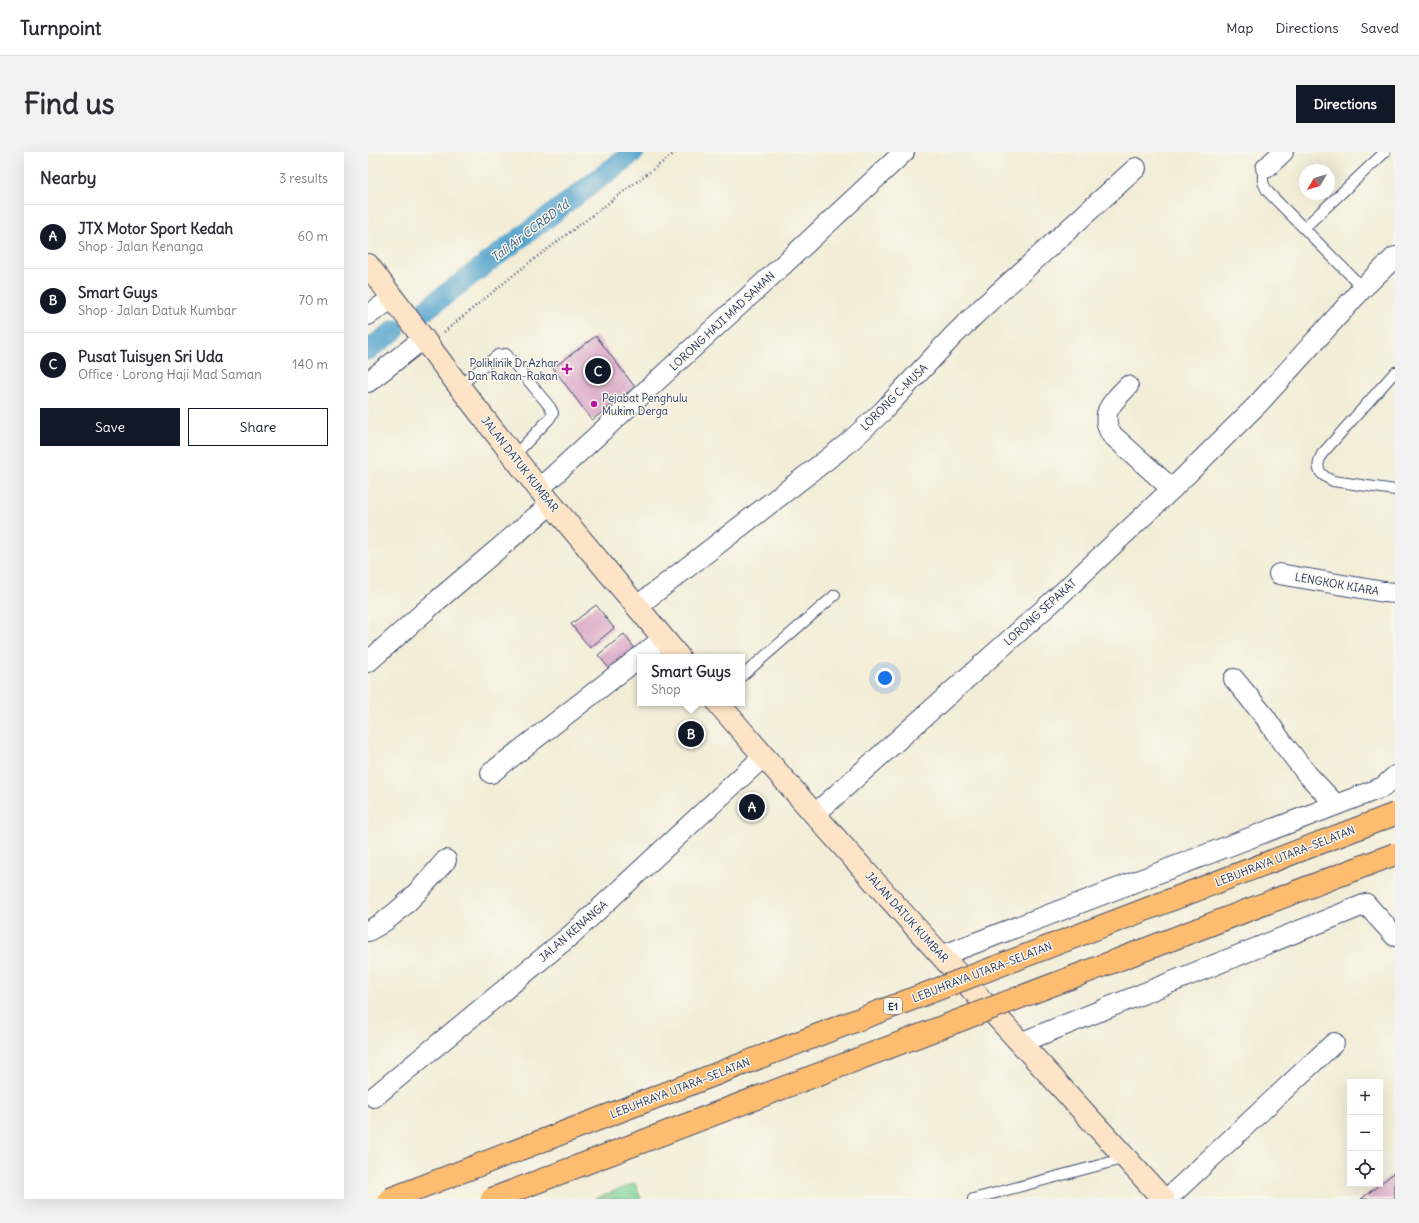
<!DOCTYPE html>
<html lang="en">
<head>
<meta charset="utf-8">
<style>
  body { margin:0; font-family:Delius,sans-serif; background:#f2f2f3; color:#2b2b33 }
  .controls { position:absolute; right:12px; bottom:12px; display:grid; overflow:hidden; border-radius:0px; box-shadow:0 4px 16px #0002 }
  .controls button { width:36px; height:36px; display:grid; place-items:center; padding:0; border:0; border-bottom:1px solid #e1e1e2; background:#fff; color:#2b2b33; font:20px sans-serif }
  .compass { position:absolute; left:931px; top:12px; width:36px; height:36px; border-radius:50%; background:#fff; box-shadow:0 4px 16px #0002; rotate:232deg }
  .you { position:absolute; left:517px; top:526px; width:14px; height:14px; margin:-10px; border:3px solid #fff; border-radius:50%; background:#1a73e8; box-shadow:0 0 0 6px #1a73e833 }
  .badge { display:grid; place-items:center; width:26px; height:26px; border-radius:50%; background:#111827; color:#fff; font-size:13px; font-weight:700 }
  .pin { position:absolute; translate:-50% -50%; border:2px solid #fff; box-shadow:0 1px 4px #0006 }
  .popup { position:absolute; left:269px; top:502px; width:108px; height:52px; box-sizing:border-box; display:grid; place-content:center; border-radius:0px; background:#fff; filter:drop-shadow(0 1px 3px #0005); font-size:13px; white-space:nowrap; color:#7c7c81 }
  .popup b { font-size:15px; color:#2b2b33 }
  .popup::after { content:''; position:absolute; left:50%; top:100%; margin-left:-8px; border:8px solid transparent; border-top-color:#fff }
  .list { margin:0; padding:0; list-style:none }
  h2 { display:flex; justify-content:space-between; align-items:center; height:52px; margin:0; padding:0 16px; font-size:17px }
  h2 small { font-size:13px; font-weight:400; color:#7c7c81 }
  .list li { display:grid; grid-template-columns:26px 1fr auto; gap:12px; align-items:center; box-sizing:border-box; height:64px; padding:0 16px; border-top:1px solid #e1e1e2 }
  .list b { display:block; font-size:15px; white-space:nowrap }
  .list p { margin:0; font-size:13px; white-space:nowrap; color:#7c7c81 }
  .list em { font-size:13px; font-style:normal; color:#7c7c81 }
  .actions { display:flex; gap:8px; padding:12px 16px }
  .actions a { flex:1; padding:9px 0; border:1px solid #111827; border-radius:0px; text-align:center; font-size:14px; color:#111827 }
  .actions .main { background:#111827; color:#fff }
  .icon { flex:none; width:22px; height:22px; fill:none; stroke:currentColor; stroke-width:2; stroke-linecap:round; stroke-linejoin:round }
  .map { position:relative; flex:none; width:1027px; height:1047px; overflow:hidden; border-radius:0px }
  header { display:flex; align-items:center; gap:24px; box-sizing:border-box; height:56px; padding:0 20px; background:#fff; border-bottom:1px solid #e1e1e2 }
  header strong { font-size:19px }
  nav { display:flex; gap:22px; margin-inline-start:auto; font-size:14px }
  .intro { display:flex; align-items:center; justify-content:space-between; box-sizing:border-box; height:96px; padding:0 24px }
  h1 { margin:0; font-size:28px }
  .button { padding:10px 18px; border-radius:0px; background:#111827; color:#fff; font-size:14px; font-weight:700 }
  main { display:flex; gap:24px; padding:0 24px }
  aside { flex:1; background:#fff; border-radius:0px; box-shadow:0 4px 16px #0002 }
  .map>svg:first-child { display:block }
  .green { fill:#7cd296; stroke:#4c807a }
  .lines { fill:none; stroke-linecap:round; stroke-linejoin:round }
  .canal { stroke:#51a3cc; stroke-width:21 }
  .building { fill:#d9a4c6 }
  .lane-casing { stroke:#3b4c70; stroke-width:12 }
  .street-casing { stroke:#3b4c70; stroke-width:22 }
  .secondary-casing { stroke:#3b4c70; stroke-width:24 }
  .path { stroke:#3b4c70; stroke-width:2.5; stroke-dasharray:1 3; stroke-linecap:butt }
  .lane { stroke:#fff; stroke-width:10 }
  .street { stroke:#fff; stroke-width:20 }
  .secondary { stroke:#fee4c6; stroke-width:22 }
  .highway-bridge-casing { stroke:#3b4c70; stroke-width:24; stroke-linecap:butt }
  .highway-bridge { stroke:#fdbc70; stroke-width:22 }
  .poi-dot { fill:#b5179e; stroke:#fbf7ec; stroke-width:1.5 }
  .labels { text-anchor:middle; stroke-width:3; stroke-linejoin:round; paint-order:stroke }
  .shield { fill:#fbf7ec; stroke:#5e6b89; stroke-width:1 }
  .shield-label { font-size:10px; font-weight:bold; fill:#1b2f5e }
  .street-label { font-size:11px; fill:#1b2f5e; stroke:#fbf7ec }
  .poi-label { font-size:11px; fill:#1b2f5e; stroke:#fbf7ec; text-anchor:end }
  .water-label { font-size:12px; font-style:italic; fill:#2e5884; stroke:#fbf7ec }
</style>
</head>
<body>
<header>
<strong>Turnpoint</strong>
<nav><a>Map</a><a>Directions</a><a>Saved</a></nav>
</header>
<div class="intro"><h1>Find us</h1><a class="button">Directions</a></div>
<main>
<aside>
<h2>Nearby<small>3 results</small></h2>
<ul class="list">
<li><span class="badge">A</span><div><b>JTX Motor Sport Kedah</b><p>Shop · Jalan Kenanga</p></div><em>60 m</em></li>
<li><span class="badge">B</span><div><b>Smart Guys</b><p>Shop · Jalan Datuk Kumbar</p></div><em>70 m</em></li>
<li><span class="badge">C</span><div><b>Pusat Tuisyen Sri Uda</b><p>Office · Lorong Haji Mad Saman</p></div><em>140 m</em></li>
</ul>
<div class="actions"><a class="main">Save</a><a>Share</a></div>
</aside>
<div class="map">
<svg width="1027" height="1047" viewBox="0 0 1027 1047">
  <rect width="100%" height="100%" fill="#fbf7ec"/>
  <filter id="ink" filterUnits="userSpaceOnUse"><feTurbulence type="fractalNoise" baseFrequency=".025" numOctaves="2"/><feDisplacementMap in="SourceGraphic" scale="8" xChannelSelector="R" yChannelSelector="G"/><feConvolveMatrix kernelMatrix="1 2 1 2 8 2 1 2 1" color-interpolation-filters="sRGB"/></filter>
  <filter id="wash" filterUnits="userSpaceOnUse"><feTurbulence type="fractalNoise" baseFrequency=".012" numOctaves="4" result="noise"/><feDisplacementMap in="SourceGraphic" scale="16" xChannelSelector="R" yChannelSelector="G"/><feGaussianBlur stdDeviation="0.9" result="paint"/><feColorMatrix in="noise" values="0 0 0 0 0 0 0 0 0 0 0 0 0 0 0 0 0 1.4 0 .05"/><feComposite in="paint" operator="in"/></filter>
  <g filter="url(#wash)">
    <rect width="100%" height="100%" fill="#f3edd7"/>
    <path class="green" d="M267 1031 273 1047H226Z"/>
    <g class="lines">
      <g class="canal">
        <path d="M57 158 266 0"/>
        <path d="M0 198 27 178"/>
      </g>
    </g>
    <g id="blocks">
      <g class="building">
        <path d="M228 184 267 235 224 268 185 216Z"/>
        <path d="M228 453 246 476 222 496 203 472Z"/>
        <path d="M256 482 270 501 245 521 230 503Z"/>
        <path d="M1027 1020V1047H993Z"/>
      </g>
    </g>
  </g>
  <g filter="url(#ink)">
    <use href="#blocks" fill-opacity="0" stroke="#3b4c70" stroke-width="1"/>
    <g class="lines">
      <defs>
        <g id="lane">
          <path d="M898 16C893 25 894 31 900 40L995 136"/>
          <path d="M936 76 1017 0"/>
          <path d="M1027 220 954 302C947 316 950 322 965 329L1027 338"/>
          <path d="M91 234 130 203 138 202 182 255 185 261 182 266 146 304"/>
          <path d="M374 524 467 443"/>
          <path d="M605 1047 758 1006"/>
        </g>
        <g id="street">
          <path d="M898 16 915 0"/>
          <path d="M0 163 25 146"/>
          <path d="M0 230 56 186"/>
          <path d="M760 234C745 250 731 260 743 282L804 337"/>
          <path d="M171 337 415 113 536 0"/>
          <path d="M911 422 1016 440 1027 441"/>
          <path d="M268 455 479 292 514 260 585 184 614 156 768 16"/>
          <path d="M0 510 64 453 183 352"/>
          <path d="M866 527 897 565 914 590 939 622 968 653"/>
          <path d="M123 621 295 487"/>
          <path d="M447 662 693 442 804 337 890 252 995 136 1027 105"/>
          <path d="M0 779C32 763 55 734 78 708"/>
          <path d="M573 804 1015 635 1027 624"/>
          <path d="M652 891 998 752 1027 784"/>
          <path d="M6 945 203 783 396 604"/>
          <path d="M799 1047 966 891"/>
        </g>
        <g id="secondary">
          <path d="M0 113 91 234 171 337 311 505"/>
          <path d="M350 551C494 720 646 883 795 1047"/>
        </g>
      </defs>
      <use href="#lane" class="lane-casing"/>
      <use href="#street" class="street-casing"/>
      <use href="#secondary" class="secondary-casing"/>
      <path class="path" d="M76 180 153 117 308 0"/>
      <use href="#lane" class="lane"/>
      <use href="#street" class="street"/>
      <use href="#secondary" class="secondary"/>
      <defs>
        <g id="highway-bridge">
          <path d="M22 1047 1027 662"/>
          <path d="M124 1047 1027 702"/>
        </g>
      </defs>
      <use href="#highway-bridge" class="highway-bridge-casing"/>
      <use href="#highway-bridge" class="highway-bridge"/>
    </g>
  </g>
  <g class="poi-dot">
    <path d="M197 211h4v4h4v4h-4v4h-4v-4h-4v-4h4z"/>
    <circle cx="226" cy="252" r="4"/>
  </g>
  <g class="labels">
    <rect class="shield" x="516" y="846" width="18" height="16" rx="3"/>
    <g class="shield-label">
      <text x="525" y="858">E1</text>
    </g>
    <g class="street-label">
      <text transform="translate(354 169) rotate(-43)" y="4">LORONG HAJI MAD SAMAN</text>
      <text transform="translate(526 245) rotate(-45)" y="4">LORONG C-MUSA</text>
      <text transform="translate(152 312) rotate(52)" y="4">JALAN DATUK KUMBAR</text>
      <text transform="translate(969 432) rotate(10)" y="4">LENGKOK KIARA</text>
      <text transform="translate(672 460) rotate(-42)" y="4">LORONG SEPAKAT</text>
      <text transform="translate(917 704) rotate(-21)" y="4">LEBUHRAYA UTARA–SELATAN</text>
      <text transform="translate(539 765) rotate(48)" y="4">JALAN DATUK KUMBAR</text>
      <text transform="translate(205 779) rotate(-41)" y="4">JALAN KENANGA</text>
      <text transform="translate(614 820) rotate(-21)" y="4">LEBUHRAYA UTARA–SELATAN</text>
      <text transform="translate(312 936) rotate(-21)" y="4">LEBUHRAYA UTARA–SELATAN</text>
    </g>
    <g class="poi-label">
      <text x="190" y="215">Poliklinik Dr.Azhar<tspan x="190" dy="13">Dan Rakan-Rakan</tspan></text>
      <text x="234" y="250" text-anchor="start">Pejabat Penghulu<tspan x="234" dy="13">Mukim Derga</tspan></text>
    </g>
    <g class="water-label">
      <text transform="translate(162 79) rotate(-37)" y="4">Tali Air CCRBD 1d</text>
    </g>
  </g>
</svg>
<div class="controls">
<button>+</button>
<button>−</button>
<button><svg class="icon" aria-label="locate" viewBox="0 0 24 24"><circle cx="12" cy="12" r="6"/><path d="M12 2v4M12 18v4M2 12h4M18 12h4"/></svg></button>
</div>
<svg class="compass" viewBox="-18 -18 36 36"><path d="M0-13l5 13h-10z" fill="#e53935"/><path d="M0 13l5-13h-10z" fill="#7c7c81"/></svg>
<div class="you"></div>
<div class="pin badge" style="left:384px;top:655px">A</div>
<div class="pin badge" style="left:323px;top:582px">B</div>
<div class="popup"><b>Smart Guys</b>Shop</div>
<div class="pin badge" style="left:230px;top:219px">C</div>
</div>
</main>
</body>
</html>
